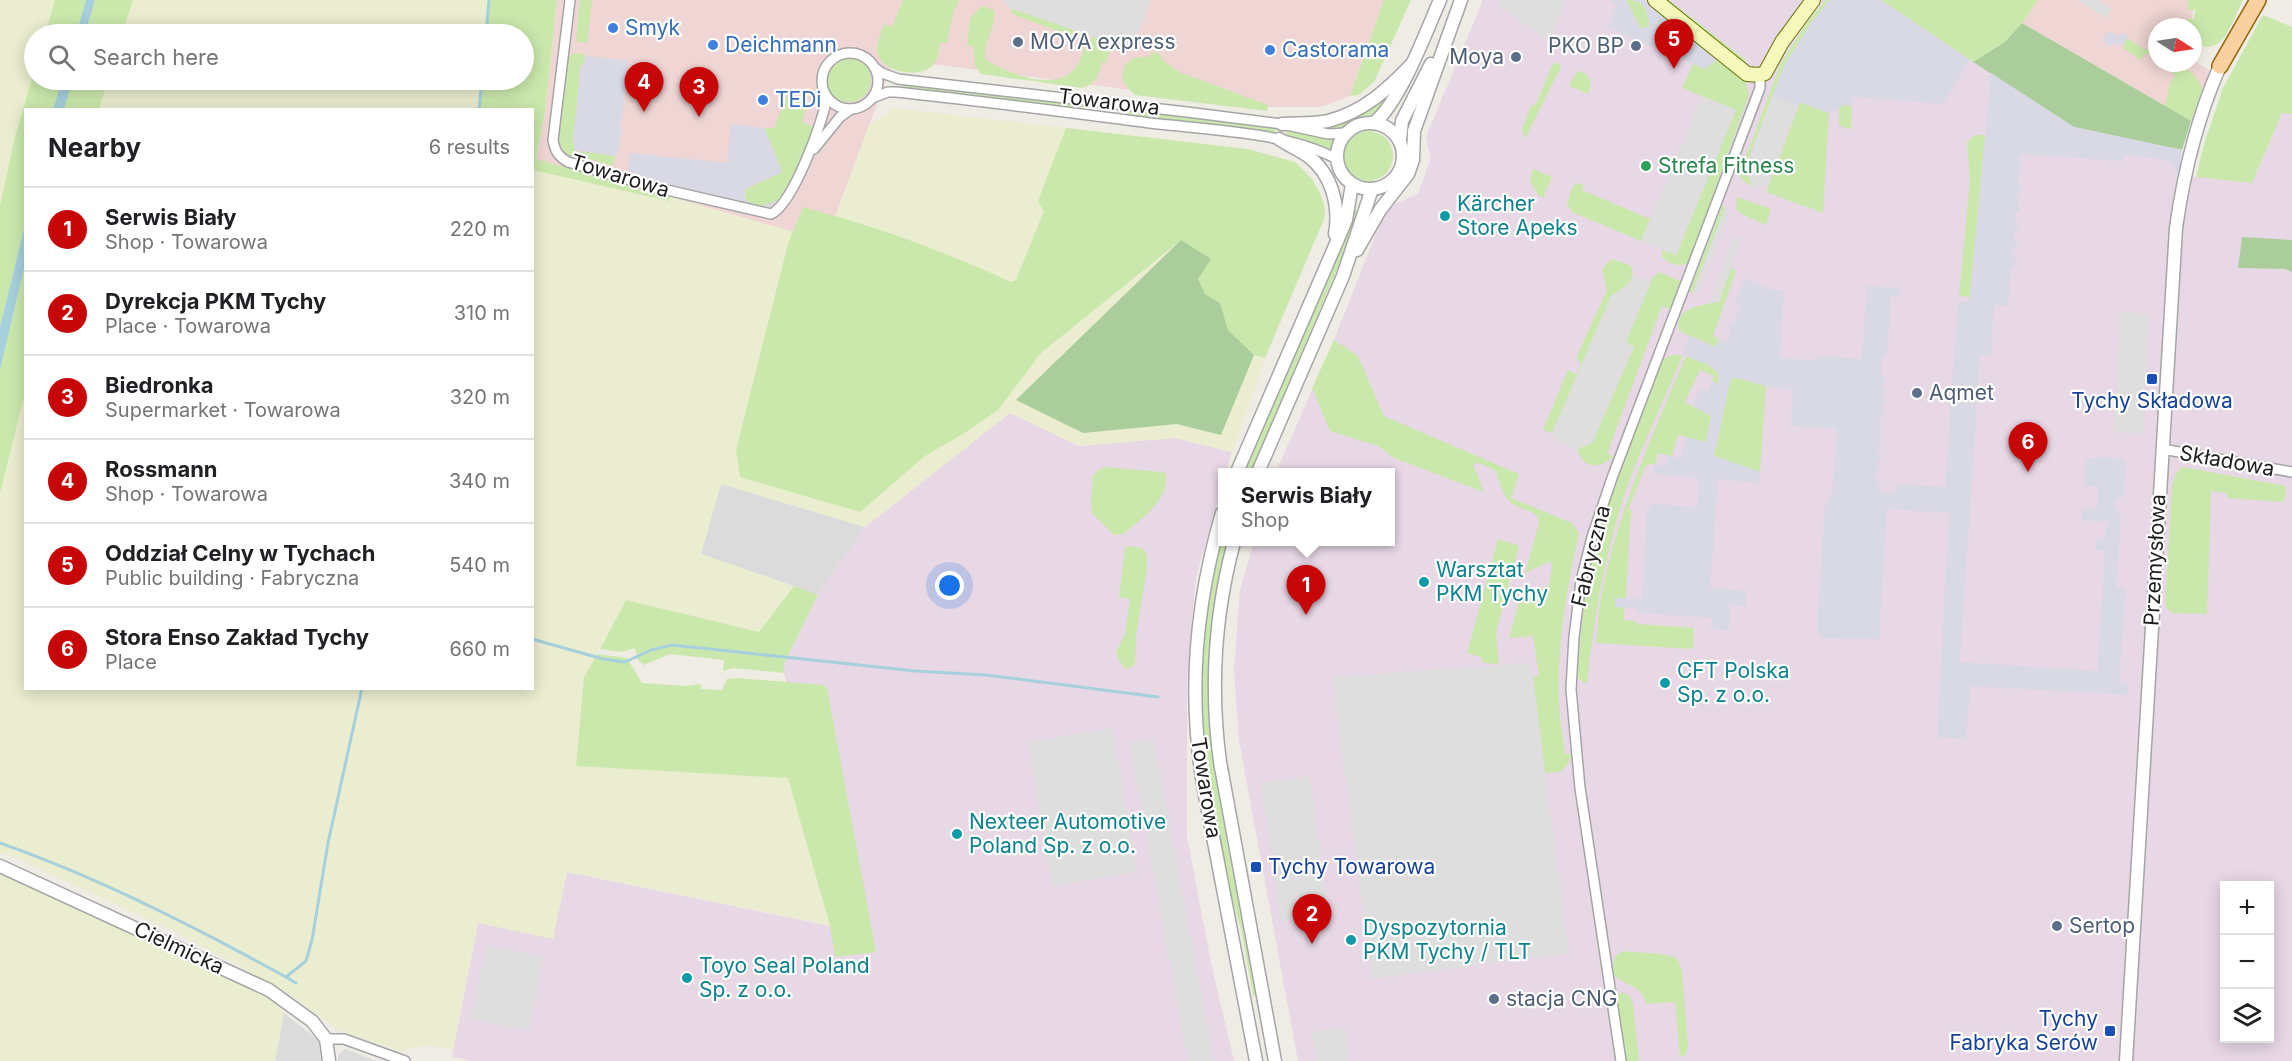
<!DOCTYPE html>
<html lang="en">
<head>
<meta charset="utf-8">
<style>
  body { margin:0; font-family:Inter,sans-serif; background:#f6f6f6; color:#202124 }
  .controls { position:absolute; right:18px; bottom:18px; display:grid; overflow:hidden; border-radius:0px; box-shadow:0 3px 15px #0003 }
  .controls button { width:54px; height:54px; display:grid; place-items:center; padding:0; border:0; border-bottom:2px solid #e0e0e0; background:#fff; color:#202124; font:30px sans-serif }
  .compass { position:absolute; left:2148px; top:18px; width:54px; height:54px; border-radius:50%; background:#fff; box-shadow:0 3px 15px #0003; rotate:102deg }
  .you { position:absolute; left:950px; top:586px; width:21px; height:21px; margin:-15px; border:4px solid #fff; border-radius:50%; background:#1a73e8; box-shadow:0 0 0 9px #1a73e833 }
  .badge { display:grid; place-items:center; width:39px; height:39px; border-radius:50%; background:#c70608; color:#fff; font-size:20px; font-weight:700 }
  .pin { position:absolute; translate:-50% -50px; filter:drop-shadow(0 2px 3px #0008) }
  .pin::after { content:''; position:absolute; top:32px; width:21px; height:18px; background:inherit; clip-path:polygon(0 0,100% 0,50% 100%) }
  .popup { position:absolute; left:1218px; top:468px; width:177px; height:78px; box-sizing:border-box; display:grid; place-content:center; border-radius:0px; background:#fff; filter:drop-shadow(0 2px 4px #0005); font-size:20px; white-space:nowrap; color:#757577 }
  .popup b { font-size:22px; color:#202124 }
  .popup::after { content:''; position:absolute; left:50%; top:100%; margin-left:-12px; border:12px solid transparent; border-top-color:#fff }
  .list { margin:0; padding:0; list-style:none }
  h2 { display:flex; justify-content:space-between; align-items:center; height:78px; margin:0; padding:0 24px; font-size:26px }
  h2 small { font-size:20px; font-weight:400; color:#757577 }
  .list li { display:grid; grid-template-columns:39px 1fr auto; gap:18px; align-items:center; box-sizing:border-box; height:84px; padding:0 24px; border-top:2px solid #e0e0e0 }
  .list b { display:block; font-size:22px; white-space:nowrap }
  .list p { margin:0; font-size:20px; white-space:nowrap; color:#757577 }
  .list em { font-size:20px; font-style:normal; color:#757577 }
  .icon { flex:none; width:33px; height:33px; fill:none; stroke:currentColor; stroke-width:2; stroke-linecap:round; stroke-linejoin:round }
  .map { position:relative; flex:none; width:2292px; height:1061px; overflow:hidden }
  .search { position:absolute; background:#fff; box-shadow:0 3px 15px #0003; left:24px; top:24px; width:510px; height:66px; display:flex; align-items:center; gap:15px; box-sizing:border-box; padding:0 21px; border-radius:33px; color:#757577; font-size:22px }
  .panel { position:absolute; background:#fff; box-shadow:0 3px 15px #0003; left:24px; top:108px; width:510px; height:582px; border-radius:0px }
  .map>svg:first-child { display:block }
  .residential { fill:#dcdbdb }
  .commercial { fill:#efd5d4 }
  .industrial { fill:#e8d7e5; fill-rule:evenodd }
  .farmland { fill:#ebedd0; fill-rule:evenodd }
  .grass { fill:#cae8ac }
  .forest { fill:#aacd9b }
  .parking { fill:#dedede }
  .plaza { fill:#d9d9e5 }
  .water { fill:#a6d0db }
  .lines { fill:none; stroke-linecap:round; stroke-linejoin:round }
  .stream { stroke:#a6d0db; stroke-width:3 }
  .minor-casing { stroke:#a5a5a5; stroke-width:12 }
  .tertiary-casing { stroke:#a5a5a5; stroke-width:15 }
  .secondary-casing { stroke:#687308; stroke-width:16 }
  .primary-casing { stroke:#946304; stroke-width:18 }
  .minor { stroke:#fff; stroke-width:9 }
  .tertiary { stroke:#fff; stroke-width:12 }
  .secondary { stroke:#f5f8ba; stroke-width:14 }
  .primary { stroke:#f9d1a0; stroke-width:15 }
  .shop-dot { fill:#3f7fe0; stroke:#fff; stroke-width:2 }
  .service-dot { fill:#5c6f8a; stroke:#fff; stroke-width:2 }
  .leisure-dot { fill:#2e9e5b; stroke:#fff; stroke-width:2 }
  .culture-dot { fill:#0f9aa8; stroke:#fff; stroke-width:2 }
  .transit-dot { fill:#1a4fb4; stroke:#fff; stroke-width:2 }
  .labels { text-anchor:middle; stroke-width:4.5; stroke-linejoin:round; paint-order:stroke }
  .shop-label { font-size:21px; fill:#366cbe; stroke:#fff; text-anchor:start }
  .service-label { font-size:21px; fill:#4e5e75; stroke:#fff; text-anchor:start }
  .street-label { font-size:21px; fill:#1e1e1e; stroke:#fff }
  .leisure-label { font-size:21px; fill:#27864d; stroke:#fff; text-anchor:start }
  .culture-label { font-size:21px; fill:#0d838f; stroke:#fff; text-anchor:start }
  .transit-label { font-size:21px; fill:#164399; stroke:#fff }
</style>
</head>
<body>
<div class="map">
<svg width="2292" height="1061" viewBox="0 0 2292 1061">
  <rect width="100%" height="100%" fill="#efebe5"/>
  <g class="residential">
    <path d="M721 484 865 527 818 595 700 554Z"/>
    <path d="M284 1013 318 1040 321 1061H275Z"/>
    <path d="M345 1049 377 1061H338V1055Z"/>
  </g>
  <g class="commercial">
    <path d="M557 0H1384L1350 96 1321 107H1261L894 59 826 241 536 159 545 112Z"/>
    <path d="M2038 0H2194L2191 27H2157V63H2193V60L2210 71 2191 121 2022 23Z"/>
  </g>
  <g class="industrial">
    <path d="M1483 0H1881L2074 127 2182 150 2179 175 2252 183 2282 113 2292 114V240L2242 237 2238 268 2285 269 2292 272V1061H1298L1239 740 1234 670 1240 590 1254 542H1390V472H1276L1334 340 1381 221 1390 206 1418 194 1431 158 1426 137ZM2224 886H2270V1038H2224Z"/>
    <path d="M1010 413 1079 446 1175 438 1232 452 1226 472H1222V487L1196 577 1187 680V837L1211 963 1234 1061H473L452 1057 478 923 567 872 830 926 783 666 818 595 865 527Z"/>
  </g>
  <g class="farmland">
    <path d="M0 0H557L545 112 536 159 826 241 869 125 894 108 1200 143 1247 149 1275 156 1295 162 1312 179 1325 208 1324 219 1265 358 1232 452 1175 438 1079 446 1010 413 865 527 721 484 701 554 794 586 759 632 626 600 584 677 576 766 789 778 829 925 567 872 553 939 478 923 453 1049 425 1045 400 1051 337 1030 289 994 239 966 166 928 10 855 0 853ZM34 34H524V80H34ZM26 110H532V688H26Z"/>
    <path d="M0 872 264 994 284 1013 275 1061H0Z"/>
  </g>
  <g class="grass">
    <path d="M55 0H86L76 34H45Z"/>
    <path d="M95 0H133L122 34H85Z"/>
    <path d="M490 0H557L545 112 536 159 670 197 669 201 533 170 532 110 479 109 482 80H524V34H486Z"/>
    <path d="M580 0H592L587 43 576 41Z"/>
    <path d="M903 0H959L953 13 947 43H940C939 49 939 56 936 61 925 82 875 73 877 47 878 40 882 31 884 24L892 27Z"/>
    <path d="M1384 0H1411L1374 82 1358 95 1350 96Z"/>
    <path d="M1626 0C1646 0 1646 9 1650 26L1641 29Z"/>
    <path d="M1663 0H1669L1746 60 1744 64Z"/>
    <path d="M1826 0H1830L1811 23 1784 66 1744 171 1750 176 1751 187 1740 177V172L1780 65 1808 21Z"/>
    <path d="M1881 0H2038L2023 22 2005 42 1973 62Z"/>
    <path d="M2188 0H2243C2232 21 2222 62 2193 41V27H2186L2187 18 2194 19 2195 10 2187 9Z"/>
    <path d="M982 6 994 10C997 28 981 44 986 60 1008 73 1057 94 1076 67 1083 56 1084 43 1095 36L1109 41 1110 49 1106 63 1102 62C1099 75 1096 84 1082 88L981 74 975 65 973 46 967 45 970 18Z"/>
    <path d="M1013 6 1083 25 1077 38 1014 15 1011 11Z"/>
    <path d="M2263 15 2292 27V114L2282 113 2252 183 2196 177 2204 144 2223 88Z"/>
    <path d="M2129 39 2143 49 2157 51V62L2150 53 2144 55 2141 60 2123 48 2125 40Z"/>
    <path d="M1152 52 1163 56 1162 60 1179 72 1268 105 1267 111 1135 95C1113 77 1122 54 1150 57Z"/>
    <path d="M582 53 585 55 584 63 581 66 573 140 575 146 574 158C564 156 560 146 559 137L568 58 572 54Z"/>
    <circle cx="849" cy="80" r="22"/>
    <path d="M1717 59 1746 82 1749 95 1689 262C1681 268 1669 264 1662 257V250L1676 255 1736 110 1682 88 1693 64 1705 69Z"/>
    <path d="M1557 62 1561 66 1560 69 1525 139 1522 129 1531 106 1536 104 1552 65Z"/>
    <path d="M2165 63C2182 63 2196 73 2203 89L2191 121 2165 107 2170 83 2175 76 2171 69H2164L2163 66Z"/>
    <path d="M1579 71C1592 74 1592 84 1588 94L1569 86 1574 76Z"/>
    <path d="M34 72V80H62L53 109 26 110 25 225 0 327V206L15 137Z"/>
    <path d="M73 80H108L99 109H64Z"/>
    <path d="M903 84 1086 105 1087 106 1076 109 967 94 902 89Z"/>
    <path d="M787 96 803 104 805 111 802 122 814 127C806 144 790 190 777 201 768 208 754 206 745 200L746 189 782 172 764 128H774Z"/>
    <path d="M1386 96 1389 98 1375 116 1339 128H1328L1374 106Z"/>
    <path d="M1800 102 1829 113 1823 213 1766 192Z"/>
    <path d="M1845 105 1852 106 1851 129 1839 126V108Z"/>
    <path d="M1126 110H1127L1276 129 1275 134 1138 116 1126 113Z"/>
    <path d="M1066 128 1247 149 1295 162 1312 179 1321 195 1325 208 1324 219 1265 358 1254 355 1228 330 1220 303 1205 294 1181 240 1041 353 998 410 963 434 925 456 860 512 740 477 736 450 788 244 803 207C875 226 944 251 1011 282L1016 280 1044 211 1038 201Z"/>
    <circle cx="1368" cy="156" r="25"/>
    <path d="M1287 131 1334 139 1331 150 1286 136Z"/>
    <path d="M1975 135H1985L1970 297 1959 296 1970 180 1967 142Z"/>
    <path d="M579 151 615 156 613 166 579 156Z"/>
    <path d="M1533 169 1552 177 1543 198 1539 196 1530 182Z"/>
    <path d="M1576 183 1584 185 1582 190 1650 219 1641 241 1572 212 1567 204 1571 190Z"/>
    <path d="M1737 197 1771 209 1766 225 1743 215 1736 209Z"/>
    <path d="M1723 204 1725 208 1692 294 1690 290Z"/>
    <path d="M1353 208 1361 213 1251 472H1243Z"/>
    <path d="M1613 259 1631 266C1638 281 1622 289 1611 297L1552 433 1543 430 1568 370 1576 374 1581 364 1576 358 1607 290 1602 270 1607 263Z"/>
    <path d="M25 264V392L0 493V370Z"/>
    <path d="M1731 268 1736 271 1713 336 1719 339 1716 347 1679 331C1674 307 1701 305 1719 302Z"/>
    <path d="M1660 272 1680 281 1671 310 1662 306 1607 454 1613 456C1607 464 1591 470 1583 460 1580 457 1578 451 1576 448L1592 443 1634 347 1625 343 1653 277Z"/>
    <path d="M1334 340 1358 356 1384 416 1519 474 1511 498 1572 523 1579 533C1567 588 1557 643 1559 699 1559 717 1563 736 1565 754H1572L1567 765 1560 772 1545 773 1533 677 1539 676 1533 636 1509 638 1519 601 1549 585 1552 567 1550 561 1525 573 1539 523C1538 509 1523 511 1513 504 1503 498 1499 480 1495 470L1479 463 1473 464 1484 492 1394 458 1378 446 1330 431 1312 388Z"/>
    <path d="M1672 355H1683C1662 406 1636 456 1620 508 1603 566 1593 624 1587 684L1579 679 1577 673 1586 584 1600 528 1663 359Z"/>
    <path d="M1686 356 1709 365 1718 373V384L1712 381 1714 376 1700 370 1685 402 1711 416 1706 442 1678 435 1672 456 1658 453 1655 464 1646 465 1628 510 1632 511 1630 521 1626 598H1615V607H1624V620L1634 621 1639 624 1694 628 1693 649 1596 643C1598 627 1598 609 1602 593 1618 510 1653 434 1686 356Z"/>
    <path d="M1733 378C1744 378 1754 384 1766 385L1760 472 1714 456 1730 381Z"/>
    <path d="M1105 467 1162 472 1166 474C1169 501 1141 519 1123 534L1114 535 1092 513 1091 503 1093 476 1098 470Z"/>
    <path d="M2183 467 2286 486 2284 502 2227 498V493L2211 491 2207 614 2172 613 2165 606 2172 486C2174 477 2175 472 2183 467Z"/>
    <path d="M1222 535V542H1228C1182 691 1231 848 1257 997L1253 995 1241 929 1231 895 1205 758 1201 712 1202 650 1210 588Z"/>
    <path d="M1498 539 1519 546 1496 633 1499 664 1483 663 1481 657 1467 653Z"/>
    <path d="M1128 546 1142 548 1147 555V569L1136 635 1135 664 1132 667 1126 669 1119 661 1116 652 1125 634 1130 599 1119 597 1125 548Z"/>
    <path d="M794 586 818 595 783 666 785 673 733 668 723 671 724 660 670 654 644 665 638 660 635 648 621 652 600 649 626 600 759 632Z"/>
    <path d="M597 654 627 658 642 683 685 686 701 684V689L722 690 727 679 736 678 823 685 827 688 876 952 835 957 830 926 788 778 576 766 584 677Z"/>
    <path d="M1624 951C1635 953 1667 953 1674 957 1679 960 1680 966 1682 970L1688 1047 1685 1055 1680 1057 1675 1002 1646 1004C1643 985 1624 986 1613 974 1612 963 1613 955 1624 951Z"/>
    <path d="M1622 992 1630 996 1633 1004 1639 1061H1625L1616 1004 1617 996Z"/>
  </g>
  <g class="forest">
    <path d="M2022 23 2191 121 2182 150 2074 127 1973 62 2005 42Z"/>
    <path d="M2242 237 2292 240V272L2285 269 2238 268Z"/>
    <path d="M1181 240 1211 259 1198 279 1205 294 1220 303 1228 330 1254 355 1221 435 1177 424 1083 433 1016 400Z"/>
  </g>
  <g class="parking">
    <path d="M1002 0H1151L1132 50 1012 9Z"/>
    <path d="M1499 0H1567L1549 42 1497 4Z"/>
    <path d="M2077 0H2098L2112 9 2106 18Z"/>
    <path d="M1702 96 1736 110 1676 255 1641 241Z"/>
    <path d="M1773 96 1797 106 1766 186 1762 185 1758 189 1751 187 1750 176 1744 172Z"/>
    <path d="M1724 211 1729 213 1699 292 1694 290Z"/>
    <path d="M1742 238 1719 302 1710 303 1733 239Z"/>
    <path d="M1633 275 1651 281 1626 342 1634 347 1592 443 1576 450 1556 440 1552 433 1611 296 1631 282Z"/>
    <path d="M2120 312 2150 314 2143 434 2113 432Z"/>
    <path d="M1531 663 1569 953 1372 979 1332 677Z"/>
    <path d="M1113 728 1137 872 1052 886 1028 742Z"/>
    <path d="M1154 739 1214 1061H1188L1129 743Z"/>
    <path d="M1310 776 1329 914 1280 921 1261 783Z"/>
    <path d="M486 945 544 957 529 1031 471 1019Z"/>
    <path d="M1345 1027 1350 1061H1316L1312 1032Z"/>
  </g>
  <g class="plaza">
    <path d="M1609 0H1626L1641 29 1650 26 1646 8 1637 0H1644L1717 59 1705 69 1607 27 1617 5Z"/>
    <path d="M1830 0H1881L1970 60 1943 104 1853 97 1852 106 1845 105 1829 113 1800 102 1798 107 1773 96 1784 66 1811 23Z"/>
    <path d="M2111 32 2119 36 2123 33 2126 34 2129 39 2125 40V44H2115L2111 47 2102 41 2107 33Z"/>
    <path d="M585 56 628 61 619 148 615 156 575 150 573 140 581 66 584 63Z"/>
    <path d="M1991 73 2074 127 2182 150 2179 175 2167 160 2124 155V161L2018 154 2023 174 2017 176 2022 192 2016 194 2020 211 2015 213 2019 229 2013 231 2018 247 2012 249 2017 266 2011 267 2008 306 1994 305 1991 356H1980L1960 662 2097 671 2105 551 2096 550 2097 538 2105 539 2107 522 2081 520 2082 508 2097 509 2098 487 2084 485 2085 459 2104 457 2126 460 2124 495 2116 501 2115 506 2121 515 2116 587 2126 589 2119 680 2123 683H2128V695L1970 686 1966 739 1937 737 1949 513 1887 509 1879 639 1821 638 1817 625 1825 506 1832 494 1837 429 1791 426 1793 390 1772 388 1739 378H1733L1730 381 1714 456 1760 472 1759 483 1718 479 1710 588 1746 591V606L1730 605 1729 631 1711 629 1712 618 1640 613 1635 608 1615 607V598L1642 599 1647 512 1652 504 1697 507 1699 478 1654 474 1655 464 1665 467 1669 456 1680 458 1687 437 1706 442 1711 416 1693 406 1700 388 1708 391 1712 381 1718 384V373L1709 365 1683 355 1689 336 1715 347 1719 339 1726 342 1731 330 1727 328 1729 323 1733 324 1740 307 1735 304 1745 278 1772 290H1784L1780 358 1810 360 1823 356 1862 359 1867 286 1900 288V297H1891L1887 356H1882V376L1886 380 1881 387 1886 391 1881 398 1885 402 1880 407 1884 413 1879 420 1883 425 1879 429 1882 436 1878 442 1882 447 1877 451 1881 458 1876 464 1880 469 1875 475 1880 480 1875 486H1881L1880 492 1895 493 1896 484 1945 487 1958 301 1968 302 1970 297Z"/>
    <path d="M731 124 764 128 782 172 749 187 746 189 744 196 748 202 761 206 777 201 770 207 764 208 678 189 632 176 633 172 628 170 630 153 727 163Z"/>
  </g>
  <g class="water">
    <path d="M86 0H95L85 34H76Z"/>
    <path d="M62 80H73L64 109H53Z"/>
    <path d="M25 225V264L0 370V327Z"/>
  </g>
  <g class="lines">
    <g class="stream">
      <path d="M486 34 489 0"/>
      <path d="M479 110 482 80"/>
      <path d="M532 639 603 659 625 662 651 650 672 645 915 671 986 675 1158 697"/>
      <path d="M0 843C99 878 195 927 286 977L306 961 312 940 328 843 362 688"/>
      <path d="M286 977 296 983"/>
    </g>
    <defs>
      <g id="minor">
        <path d="M570 0 553 140C555 151 558 156 568 162L654 187 771 214C793 204 823 122 827 97"/>
        <circle cx="850" cy="81" r="28"/>
        <path d="M874 67 882 73 898 79 1187 112 1282 124 1328 134 1346 133"/>
        <path d="M872 98 888 92H896C984 101 1072 113 1159 124 1215 130 1288 133 1337 159"/>
        <path d="M814 149 840 117 851 109"/>
        <path d="M2162 449 2292 472"/>
        <path d="M326 1039H344L405 1061"/>
        <path d="M1621 1061 1580 788 1571 689 1574 637 1581 581 1592 537 1612 478 1760 88V75"/>
      </g>
      <g id="tertiary">
        <circle cx="1370" cy="156" r="33"/>
        <path d="M1374 123C1400 102 1426 32 1440 0"/>
        <path d="M1282 124C1297 123 1314 124 1328 121 1363 112 1387 90 1411 65"/>
        <path d="M1279 139C1288 145 1299 150 1308 156 1332 174 1340 206 1335 234"/>
        <path d="M1400 139 1402 121 1431 64"/>
        <path d="M1357 250 1380 210 1408 174 1413 160 1414 131 1461 0"/>
        <path d="M1237 472 1338 239 1346 220 1352 184"/>
        <path d="M1258 472 1343 276 1372 189"/>
        <path d="M1222 513C1201 585 1191 658 1197 734 1200 779 1211 824 1219 868 1232 933 1244 997 1256 1061"/>
        <path d="M1234 542C1215 613 1210 688 1220 762L1275 1061"/>
        <path d="M0 866 269 990 312 1021 326 1039 329 1061"/>
        <path d="M2126 1061 2176 228C2184 171 2197 118 2220 66"/>
      </g>
      <path id="secondary" d="M1655 0 1747 74 1760 75 1765 73 1782 42 1813 0"/>
      <path id="primary" d="M2220 66 2258 0"/>
    </defs>
    <use href="#minor" class="minor-casing"/>
    <use href="#tertiary" class="tertiary-casing"/>
    <use href="#secondary" class="secondary-casing"/>
    <use href="#primary" class="primary-casing"/>
    <use href="#minor" class="minor"/>
    <use href="#tertiary" class="tertiary"/>
    <use href="#secondary" class="secondary"/>
    <use href="#primary" class="primary"/>
  </g>
  <g class="shop-dot">
    <circle cx="613" cy="28" r="6"/>
    <circle cx="713" cy="45" r="6"/>
    <circle cx="1270" cy="50" r="6"/>
    <circle cx="763" cy="100" r="6"/>
  </g>
  <g class="service-dot">
    <circle cx="1018" cy="42" r="6"/>
    <circle cx="1636" cy="46" r="6"/>
    <circle cx="1516" cy="57" r="6"/>
    <circle cx="1917" cy="393" r="6"/>
    <circle cx="2057" cy="926" r="6"/>
    <circle cx="1494" cy="999" r="6"/>
  </g>
  <circle class="leisure-dot" cx="1646" cy="166" r="6"/>
  <g class="culture-dot">
    <circle cx="1445" cy="216" r="6"/>
    <circle cx="1424" cy="582" r="6"/>
    <circle cx="1665" cy="683" r="6"/>
    <circle cx="957" cy="834" r="6"/>
    <circle cx="1351" cy="940" r="6"/>
    <circle cx="687" cy="978" r="6"/>
  </g>
  <g class="transit-dot">
    <rect x="2146" y="373" width="12" height="12" rx="3"/>
    <rect x="1250" y="861" width="12" height="12" rx="3"/>
    <rect x="2104" y="1025" width="12" height="12" rx="3"/>
  </g>
  <g class="labels">
    <g class="shop-label">
      <text x="625" y="35">Smyk</text>
      <text x="725" y="52">Deichmann</text>
      <text x="1282" y="57">Castorama</text>
      <text x="775" y="107">TEDi</text>
    </g>
    <g class="service-label">
      <text x="1030" y="49">MOYA express</text>
      <text x="1624" y="53" text-anchor="end">PKO BP</text>
      <text x="1504" y="64" text-anchor="end">Moya</text>
      <text x="1929" y="400">Aqmet</text>
      <text x="2069" y="933">Sertop</text>
      <text x="1506" y="1006">stacja CNG</text>
    </g>
    <g class="street-label">
      <text transform="translate(1109 102) rotate(7)" y="7">Towarowa</text>
      <text transform="translate(620 176) rotate(17)" y="7">Towarowa</text>
      <text transform="translate(2227 461) rotate(10)" y="7">Składowa</text>
      <text transform="translate(1591 556) rotate(-76)" y="7">Fabryczna</text>
      <text transform="translate(2155 560) rotate(-87)" y="7">Przemysłowa</text>
      <text transform="translate(1206 788) rotate(81)" y="7">Towarowa</text>
      <text transform="translate(179 948) rotate(25)" y="7">Cielmicka</text>
    </g>
    <g class="leisure-label">
      <text x="1658" y="173">Strefa Fitness</text>
    </g>
    <g class="culture-label">
      <text x="1457" y="211">Kärcher<tspan x="1457" dy="24">Store Apeks</tspan></text>
      <text x="1436" y="577">Warsztat<tspan x="1436" dy="24">PKM Tychy</tspan></text>
      <text x="1677" y="678">CFT Polska<tspan x="1677" dy="24">Sp. z o.o.</tspan></text>
      <text x="969" y="829">Nexteer Automotive<tspan x="969" dy="24">Poland Sp. z o.o.</tspan></text>
      <text x="1363" y="935">Dyspozytornia<tspan x="1363" dy="24">PKM Tychy / TLT</tspan></text>
      <text x="699" y="973">Toyo Seal Poland<tspan x="699" dy="24">Sp. z o.o.</tspan></text>
    </g>
    <g class="transit-label">
      <text x="2152" y="408">Tychy Składowa</text>
      <text x="1268" y="874" text-anchor="start">Tychy Towarowa</text>
      <text x="2098" y="1026" text-anchor="end">Tychy<tspan x="2098" dy="24">Fabryka Serów</tspan></text>
    </g>
  </g>
</svg>
<div class="controls">
<button>+</button>
<button>−</button>
<button><svg class="icon" aria-label="layers" viewBox="0 0 24 24"><path d="M12 4l9 5-9 5-9-5zM3 14l9 5 9-5"/></svg></button>
</div>
<svg class="compass" viewBox="-18 -18 36 36"><path d="M0-13l5 13h-10z" fill="#e53935"/><path d="M0 13l5-13h-10z" fill="#757577"/></svg>
<div class="you"></div>
<div class="pin badge" style="left:1306px;top:615px">1</div>
<div class="popup"><b>Serwis Biały</b>Shop</div>
<div class="pin badge" style="left:1312px;top:944px">2</div>
<div class="pin badge" style="left:699px;top:117px">3</div>
<div class="pin badge" style="left:644px;top:112px">4</div>
<div class="pin badge" style="left:1674px;top:69px">5</div>
<div class="pin badge" style="left:2028px;top:472px">6</div>
<div class="search"><svg class="icon" aria-label="search" viewBox="0 0 24 24"><circle cx="10" cy="10" r="6"/><path d="M15 15l6 6"/></svg>Search here</div>
<section class="panel">
<h2>Nearby<small>6 results</small></h2>
<ul class="list">
<li><span class="badge">1</span><div><b>Serwis Biały</b><p>Shop · Towarowa</p></div><em>220 m</em></li>
<li><span class="badge">2</span><div><b>Dyrekcja PKM Tychy</b><p>Place · Towarowa</p></div><em>310 m</em></li>
<li><span class="badge">3</span><div><b>Biedronka</b><p>Supermarket · Towarowa</p></div><em>320 m</em></li>
<li><span class="badge">4</span><div><b>Rossmann</b><p>Shop · Towarowa</p></div><em>340 m</em></li>
<li><span class="badge">5</span><div><b>Oddział Celny w Tychach</b><p>Public building · Fabryczna</p></div><em>540 m</em></li>
<li><span class="badge">6</span><div><b>Stora Enso Zakład Tychy</b><p>Place</p></div><em>660 m</em></li>
</ul>
</section>
</div>
</body>
</html>
